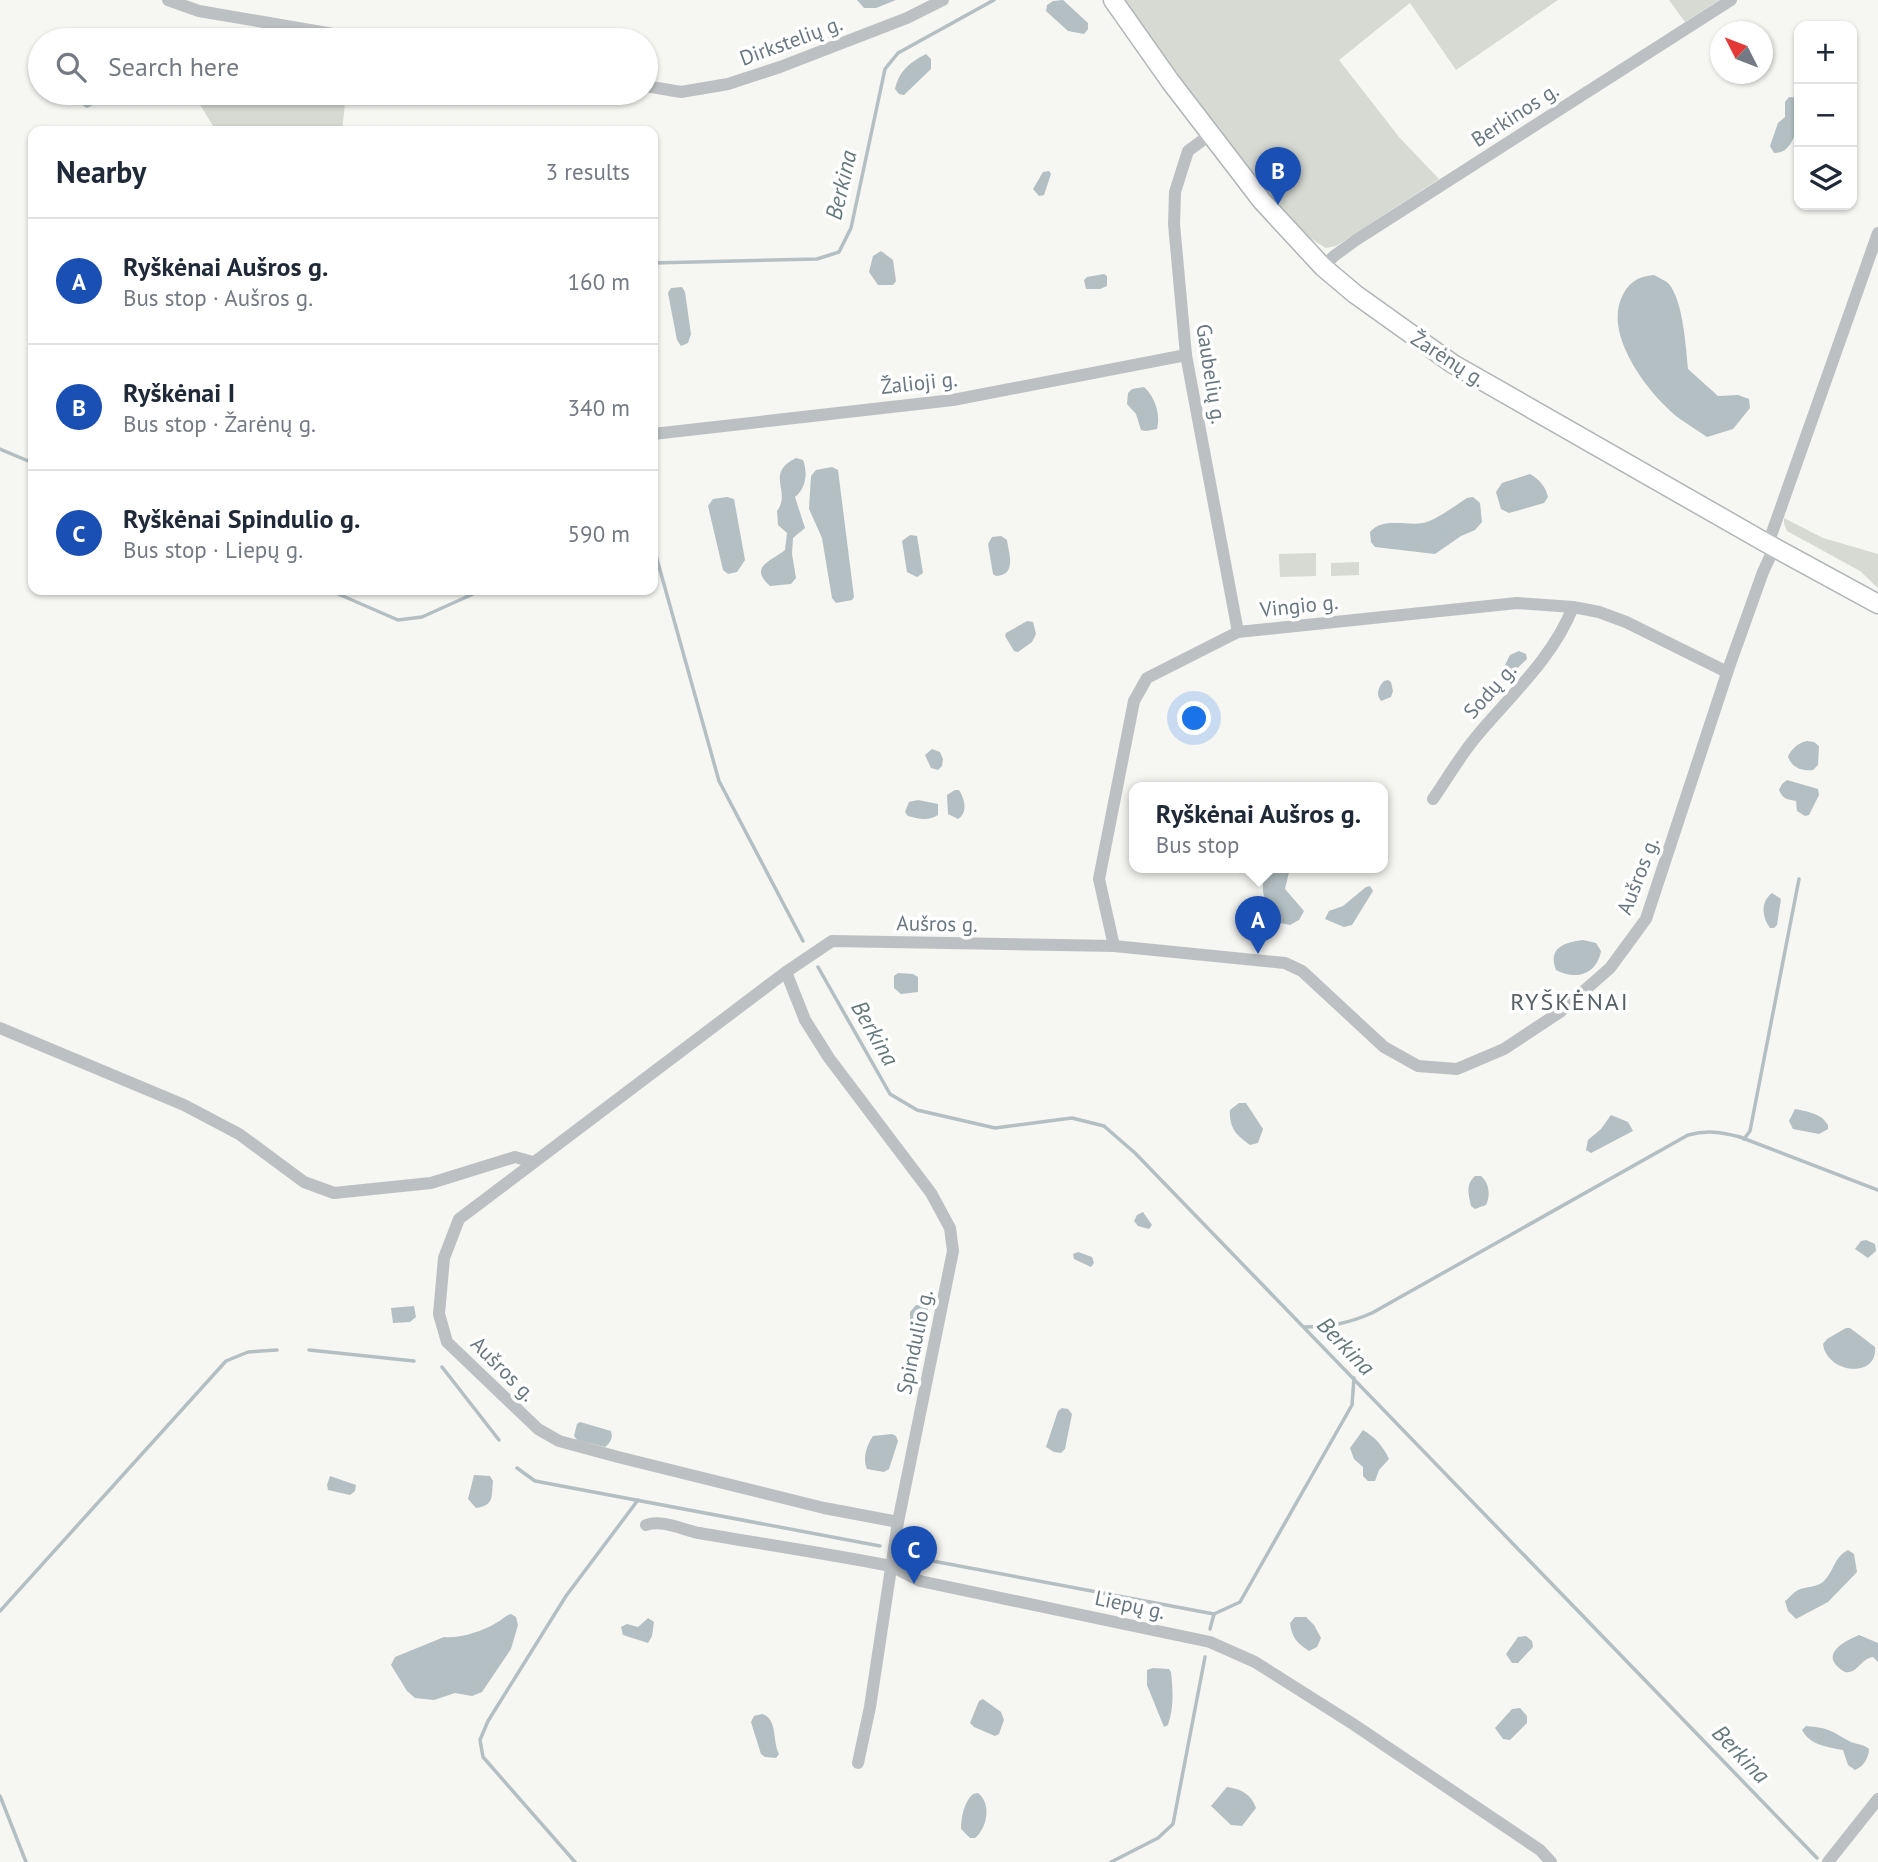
<!DOCTYPE html>
<html lang="en">
<head>
<meta charset="utf-8">
<style>
  body { margin:0; font-family:"PT Sans",sans-serif; background:#f2f2f3; color:#1f2937 }
  .controls { position:absolute; right:21px; top:21px; display:grid; overflow:hidden; border-radius:14px; box-shadow:0 2px 5px #0004 }
  .controls button { width:63px; height:63px; display:grid; place-items:center; padding:0; border:0; border-bottom:2px solid #e0e1e3; background:#fff; color:#1f2937; font:35px sans-serif }
  .compass { position:absolute; left:1710px; top:21px; width:63px; height:63px; border-radius:50%; background:#fff; box-shadow:0 2px 5px #0004; rotate:312deg }
  .you { position:absolute; left:1195px; top:719px; width:24px; height:24px; margin:-18px; border:5px solid #fff; border-radius:50%; background:#1a73e8; box-shadow:0 0 0 10px #1a73e833 }
  .badge { display:grid; place-items:center; width:46px; height:46px; border-radius:50%; background:#cc4f3d; color:#fff; font-size:23px; font-weight:700 }
  .pin { position:absolute; translate:-50% -58px; filter:drop-shadow(0 2px 4px #0008) }
  .pin::after { content:''; position:absolute; top:37px; width:24px; height:21px; background:inherit; clip-path:polygon(0 0,100% 0,50% 100%) }
  .popup { position:absolute; left:1129px; top:782px; width:259px; height:91px; box-sizing:border-box; display:grid; place-content:center; border-radius:14px; background:#fff; filter:drop-shadow(0 2px 5px #0005); font-size:23px; white-space:nowrap; color:#747a83 }
  .popup b { font-size:26px; color:#1f2937 }
  .popup::after { content:''; position:absolute; left:50%; top:100%; margin-left:-14px; border:14px solid transparent; border-top-color:#fff }
  .list { margin:0; padding:0; list-style:none }
  h2 { display:flex; justify-content:space-between; align-items:center; height:91px; margin:0; padding:0 28px; font-size:30px }
  h2 small { font-size:23px; font-weight:400; color:#747a83 }
  .list li { display:grid; grid-template-columns:46px 1fr auto; gap:21px; align-items:center; box-sizing:border-box; height:126px; padding:0 28px; border-top:2px solid #e0e1e3 }
  .list b { display:block; font-size:26px; white-space:nowrap }
  .list p { margin:0; font-size:23px; white-space:nowrap; color:#747a83 }
  .list em { font-size:23px; font-style:normal; color:#747a83 }
  .icon { flex:none; width:38px; height:38px; fill:none; stroke:currentColor; stroke-width:2; stroke-linecap:round; stroke-linejoin:round }
  .map { position:relative; flex:none; width:1878px; height:1862px; overflow:hidden }
  .search { position:absolute; background:#fff; box-shadow:0 2px 5px #0004; left:28px; top:28px; width:630px; height:77px; display:flex; align-items:center; gap:18px; box-sizing:border-box; padding:0 24px; border-radius:38px; color:#747a83; font-size:26px }
  .panel { position:absolute; background:#fff; box-shadow:0 2px 5px #0004; left:28px; top:126px; width:630px; height:469px; border-radius:14px }
  .map>svg:first-child { display:block }
  .green { fill:#d6dad3 }
  .water { fill:#b3bfc2 }
  .lines { fill:none; stroke-linecap:round; stroke-linejoin:round }
  .stream { stroke:#b3bfc2; stroke-width:3.5 }
  .major-casing { stroke:#b0b5b7; stroke-width:21 }
  .minor { stroke:#bcc0c2; stroke-width:12 }
  .major { stroke:#fff; stroke-width:18 }
  .labels { text-anchor:middle; stroke-width:7; stroke-linejoin:round; paint-order:stroke }
  .street-label { font-size:21px; fill:#697880; stroke:#fff }
  .water-label { font-size:23px; font-style:italic; fill:#65797c; stroke:#fff }
  .quarter-label { font-size:24px; letter-spacing:2px; fill:#566166; stroke:#fff }
</style>
</head>
<body>
<div class="map">
<svg width="1878" height="1862" viewBox="0 0 1878 1862">
  <rect width="100%" height="100%" fill="#f6f6f3"/>
  <g class="green">
    <path d="M1123 0H1558L1456 70 1410 3 1339 60 1399 137 1439 179 1336 246 1326 248C1299 234 1281 208 1262 184 1212 125 1168 63 1123 0Z"/>
    <path d="M1669 0H1719L1685 22Z"/>
    <path d="M193 93 346 94 342 131H216Z"/>
    <path d="M1784 518 1823 538 1878 554V588L1860 571 1787 531 1784 524Z"/>
    <path d="M1316 553V576L1280 577 1279 554Z"/>
    <path d="M1359 562V575L1331 576V563Z"/>
  </g>
  <g class="water">
    <path d="M857 0H896L876 8H864Z"/>
    <path d="M1063 0 1088 23V29L1084 34 1068 31 1046 11 1047 5 1053 1Z"/>
    <path d="M926 54 931 59V69L904 95 899 94 895 89C899 71 909 63 926 54Z"/>
    <path d="M75 93H100L95 104 87 108 79 103Z"/>
    <path d="M1789 97 1799 98C1799 115 1798 154 1774 153L1770 146 1778 123 1785 117V102Z"/>
    <path d="M1049 171 1051 174 1044 195 1039 196 1033 189 1043 172Z"/>
    <path d="M881 251 893 260 896 281 893 285H878L869 272 873 256Z"/>
    <path d="M1104 274 1107 276V286L1100 289H1086L1084 280 1087 277Z"/>
    <path d="M1654 275C1659 278 1665 280 1669 284 1683 301 1686 347 1688 369L1718 396 1738 395 1749 399 1750 408 1733 429 1707 437C1698 431 1689 425 1680 419 1650 396 1605 338 1621 299 1627 283 1638 276 1654 275Z"/>
    <path d="M682 287 685 292 691 334 688 343 681 346 677 340 668 293 671 288Z"/>
    <path d="M1144 387C1155 397 1161 415 1157 429L1146 431 1141 430 1136 414 1127 404 1128 393 1132 389Z"/>
    <path d="M796 458 803 460C808 473 806 488 795 497L805 528 793 538 792 554 796 578 791 584 770 586C747 566 774 560 785 550L787 533 778 525 777 511C792 491 764 474 796 458Z"/>
    <path d="M832 467 838 470 854 597 852 600 836 603 832 598 822 538 809 509 811 476 816 470Z"/>
    <path d="M1530 474C1540 480 1545 486 1548 497L1544 503 1509 513 1501 509 1496 492 1502 483Z"/>
    <path d="M727 497 734 499 745 560 737 572 728 574 723 570 708 506 713 499Z"/>
    <path d="M1473 497 1480 503 1482 522 1475 530 1461 536 1435 554 1375 547 1371 542 1370 532C1382 517 1407 526 1423 523 1435 521 1456 505 1467 498Z"/>
    <path d="M910 535 917 536 923 573 917 577 907 572 902 541Z"/>
    <path d="M1001 536 1007 540C1009 554 1017 575 996 576L993 574 988 544 992 537Z"/>
    <path d="M1027 621 1033 622 1036 634 1032 642 1018 652 1014 651 1005 636 1006 633Z"/>
    <path d="M1519 651 1526 654 1527 659 1510 675 1506 674 1504 667 1510 655Z"/>
    <path d="M1388 680 1391 682 1393 691 1391 697 1381 701C1375 694 1379 686 1384 681Z"/>
    <path d="M1807 741 1814 742 1819 746 1818 765 1813 770C1803 771 1793 769 1788 757 1790 750 1799 742 1807 741Z"/>
    <path d="M932 749 940 752 943 759 942 766 938 770 931 768 925 755Z"/>
    <path d="M1787 780 1818 789 1819 795 1809 815 1805 816 1797 811 1796 801C1786 799 1783 799 1779 790L1782 784Z"/>
    <path d="M955 790H959C965 800 968 812 958 819L948 814 947 795Z"/>
    <path d="M918 800 938 804V815C929 821 918 819 908 816L905 812 909 802Z"/>
    <path d="M1268 868H1290L1285 889 1304 911 1299 920 1290 925 1280 923C1265 905 1257 890 1268 868Z"/>
    <path d="M1370 886 1373 891 1352 925 1344 927 1325 919 1329 911 1343 906 1366 887Z"/>
    <path d="M1772 893 1781 899 1777 925 1774 928H1770C1762 917 1760 902 1772 893Z"/>
    <path d="M1583 940 1596 943 1601 951C1597 974 1576 981 1556 970 1547 948 1565 942 1583 940Z"/>
    <path d="M898 973 913 974 918 977V992L901 994 894 988V976Z"/>
    <path d="M1239 1103H1246L1263 1129 1258 1143 1250 1145C1236 1135 1229 1128 1230 1110Z"/>
    <path d="M1795 1109C1808 1112 1821 1113 1828 1125V1129L1819 1134 1793 1129 1789 1121Z"/>
    <path d="M1611 1115 1628 1122 1633 1131 1591 1153 1586 1150 1588 1140 1601 1129Z"/>
    <path d="M1475 1176H1481C1489 1183 1491 1195 1486 1205L1475 1209 1471 1206C1469 1194 1465 1185 1475 1176Z"/>
    <path d="M1143 1212 1152 1225 1149 1229 1138 1226 1134 1221 1137 1215Z"/>
    <path d="M1866 1240 1875 1244 1876 1251 1868 1258 1855 1249 1861 1241Z"/>
    <path d="M1078 1252 1092 1257 1094 1263 1091 1267 1074 1259 1073 1254Z"/>
    <path d="M916 1305 925 1306 928 1309 925 1328C919 1331 915 1329 910 1325V1312Z"/>
    <path d="M414 1306 416 1317 410 1322 393 1323 391 1308Z"/>
    <path d="M1846 1328H1850L1875 1347C1878 1379 1827 1374 1823 1344L1827 1339Z"/>
    <path d="M1062 1408 1068 1409 1072 1414 1065 1449 1061 1453 1054 1452 1046 1447 1058 1411Z"/>
    <path d="M580 1422 611 1431C613 1438 611 1442 605 1447L577 1440 574 1436 577 1424Z"/>
    <path d="M1363 1430C1375 1437 1383 1446 1389 1459L1379 1470 1375 1481H1368L1363 1476V1467L1354 1459 1350 1448Z"/>
    <path d="M892 1434 896 1436 898 1441 889 1469 884 1472 867 1469C862 1458 867 1445 873 1436Z"/>
    <path d="M474 1475 490 1476 493 1481C491 1497 495 1505 476 1508L468 1499Z"/>
    <path d="M330 1476 356 1485 355 1491 350 1495 328 1490 327 1485Z"/>
    <path d="M1848 1550 1854 1554 1857 1572 1828 1602 1796 1619 1788 1611 1785 1601C1789 1598 1793 1593 1798 1590 1806 1586 1817 1588 1824 1581 1834 1571 1834 1557 1848 1550Z"/>
    <path d="M511 1614 516 1617 518 1625 511 1649 482 1692 472 1696 455 1693 434 1700 415 1698 407 1691 391 1665 395 1657 444 1637C459 1639 483 1631 496 1623 502 1620 505 1616 511 1614Z"/>
    <path d="M1295 1617H1306L1314 1625 1321 1638 1317 1647 1309 1651C1297 1643 1292 1638 1290 1623Z"/>
    <path d="M648 1618 654 1622 652 1636 648 1643 623 1635 621 1627 627 1624 638 1627Z"/>
    <path d="M1859 1635 1878 1643V1662L1873 1657C1860 1659 1858 1674 1845 1672 1818 1656 1842 1642 1859 1635Z"/>
    <path d="M1526 1636 1532 1641 1533 1647 1518 1663H1512L1506 1654 1518 1637Z"/>
    <path d="M1153 1668 1169 1669 1171 1672C1173 1691 1174 1707 1168 1725L1164 1727 1147 1685V1670Z"/>
    <path d="M983 1699 1001 1712 1004 1720 999 1734 995 1736 974 1727 970 1723 979 1701Z"/>
    <path d="M1520 1708 1527 1716V1723L1510 1740 1503 1739 1495 1728 1512 1709Z"/>
    <path d="M762 1714C778 1719 772 1740 779 1754L776 1758 765 1757 761 1754 751 1722 754 1716Z"/>
    <path d="M1806 1726C1830 1728 1829 1730 1849 1741 1856 1745 1862 1743 1869 1749 1869 1758 1863 1767 1855 1770L1848 1765 1843 1750C1827 1747 1810 1745 1802 1730Z"/>
    <path d="M1227 1787C1241 1789 1251 1794 1256 1808L1242 1826 1231 1825 1211 1806Z"/>
    <path d="M978 1793C992 1804 987 1828 975 1838H970L961 1829C961 1817 964 1802 973 1794Z"/>
  </g>
  <g class="lines">
    <g class="stream">
      <path d="M653 263 817 259 839 252 851 228 885 69 898 53 994 0"/>
      <path d="M0 449 33 463"/>
      <path d="M653 545 719 781 803 941"/>
      <path d="M329 590 398 620 422 617 482 590"/>
      <path d="M818 967 890 1094 917 1110 995 1128 1072 1118 1104 1126 1135 1153 1817 1858"/>
      <path d="M1744 1139 1750 1131 1799 879"/>
      <path d="M1304 1327C1330 1327 1349 1323 1372 1313L1688 1135C1707 1130 1721 1132 1740 1137L1878 1190"/>
      <path d="M309 1350 414 1361"/>
      <path d="M442 1367 499 1440"/>
      <path d="M517 1468 535 1481 880 1546"/>
      <path d="M906 1556 1214 1614 1240 1602 1352 1405 1354 1378"/>
      <path d="M0 1611 226 1361 248 1352 277 1350"/>
      <path d="M1210 1629 1214 1614"/>
      <path d="M0 1796 26 1862"/>
      <path d="M575 1862 483 1757 480 1740 488 1721 566 1596 638 1500"/>
      <path d="M1111 1862 1158 1838 1173 1824 1205 1657"/>
    </g>
    <defs>
      <path id="major" d="M1113 0 1170 81 1262 201 1323 267 1355 294 1453 364 1768 544 1878 604"/>
    </defs>
    <use href="#major" class="major-casing"/>
    <g class="minor">
      <path d="M168 0 199 11 368 40"/>
      <path d="M646 86 681 92 728 84 780 67 907 18 943 0"/>
      <path d="M1211 134 1188 151 1175 192 1174 224 1186 355 1238 632"/>
      <path d="M1323 267 1334 256 1356 240 1731 0"/>
      <path d="M653 434 953 400 1186 355"/>
      <path d="M1768 544 1878 233"/>
      <path d="M1433 799C1447 779 1460 756 1476 737 1510 696 1553 658 1573 607"/>
      <path d="M1114 946 1099 879 1134 701 1147 678 1238 632 1517 603 1573 607 1599 612 1626 622 1727 672"/>
      <path d="M786 972 805 1020 829 1058 931 1193 950 1228 953 1251 898 1522 870 1707 858 1763"/>
      <path d="M0 1028 184 1105 239 1134 304 1182 334 1193 431 1183 515 1157 533 1162"/>
      <path d="M898 1522 824 1508 618 1457 559 1441 538 1429 447 1342 439 1314 444 1258 459 1219 786 972 832 941 1114 946 1285 963 1302 971 1384 1047 1418 1066 1457 1069 1504 1049 1560 1012 1610 968 1646 919 1729 667 1763 572 1774 548"/>
      <path d="M646 1525C662 1519 683 1530 699 1533 757 1543 816 1552 875 1563L891 1566 920 1581 1210 1642 1255 1662 1353 1724 1540 1850 1551 1862"/>
      <path d="M1828 1862 1878 1799"/>
    </g>
    <use href="#major" class="major"/>
  </g>
  <g class="labels">
    <g class="street-label">
      <text transform="translate(791 41) rotate(-20)" y="7">Dirkstelių g.</text>
      <text transform="translate(1515 115) rotate(-33)" y="7">Berkinos g.</text>
      <text transform="translate(1448 359) rotate(33)" y="7">Žarėnų g.</text>
      <text transform="translate(1211 374) rotate(81)" y="7">Gaubelių g.</text>
      <text transform="translate(919 383) rotate(-6)" y="7">Žalioji g.</text>
      <text transform="translate(1299 606) rotate(-6)" y="7">Vingio g.</text>
      <text transform="translate(1490 691) rotate(-48)" y="7">Sodų g.</text>
      <text transform="translate(1638 876) rotate(-69)" y="7">Aušros g.</text>
      <text transform="translate(937 924) rotate(1)" y="7">Aušros g.</text>
      <text transform="translate(915 1342) rotate(-78)" y="7">Spindulio g.</text>
      <text transform="translate(503 1369) rotate(45)" y="7">Aušros g.</text>
      <text transform="translate(1130 1605) rotate(12)" y="7">Liepų g.</text>
    </g>
    <g class="water-label">
      <text transform="translate(841 185) rotate(-77)" y="8">Berkina</text>
      <text transform="translate(875 1033) rotate(60)" y="8">Berkina</text>
      <text transform="translate(1346 1346) rotate(46)" y="8">Berkina</text>
      <text transform="translate(1741 1754) rotate(46)" y="8">Berkina</text>
    </g>
    <g class="quarter-label">
      <text x="1570" y="1010">RYŠKĖNAI</text>
    </g>
  </g>
</svg>
<div class="controls">
<button>+</button>
<button>−</button>
<button><svg class="icon" aria-label="layers" viewBox="0 0 24 24"><path d="M12 4l9 5-9 5-9-5zM3 14l9 5 9-5"/></svg></button>
</div>
<svg class="compass" viewBox="-18 -18 36 36"><path d="M0-13l5 13h-10z" fill="#e53935"/><path d="M0 13l5-13h-10z" fill="#747a83"/></svg>
<div class="you"></div>
<div class="pin badge" style="left:1258px;top:954px;background:#1a4fb4">A</div>
<div class="popup"><b>Ryškėnai Aušros g.</b>Bus stop</div>
<div class="pin badge" style="left:1278px;top:205px;background:#1a4fb4">B</div>
<div class="pin badge" style="left:914px;top:1584px;background:#1a4fb4">C</div>
<div class="search"><svg class="icon" aria-label="search" viewBox="0 0 24 24"><circle cx="10" cy="10" r="6"/><path d="M15 15l6 6"/></svg>Search here</div>
<section class="panel">
<h2>Nearby<small>3 results</small></h2>
<ul class="list">
<li><span class="badge" style="background:#1a4fb4">A</span><div><b>Ryškėnai Aušros g.</b><p>Bus stop · Aušros g.</p></div><em>160 m</em></li>
<li><span class="badge" style="background:#1a4fb4">B</span><div><b>Ryškėnai I</b><p>Bus stop · Žarėnų g.</p></div><em>340 m</em></li>
<li><span class="badge" style="background:#1a4fb4">C</span><div><b>Ryškėnai Spindulio g.</b><p>Bus stop · Liepų g.</p></div><em>590 m</em></li>
</ul>
</section>
</div>
</body>
</html>
